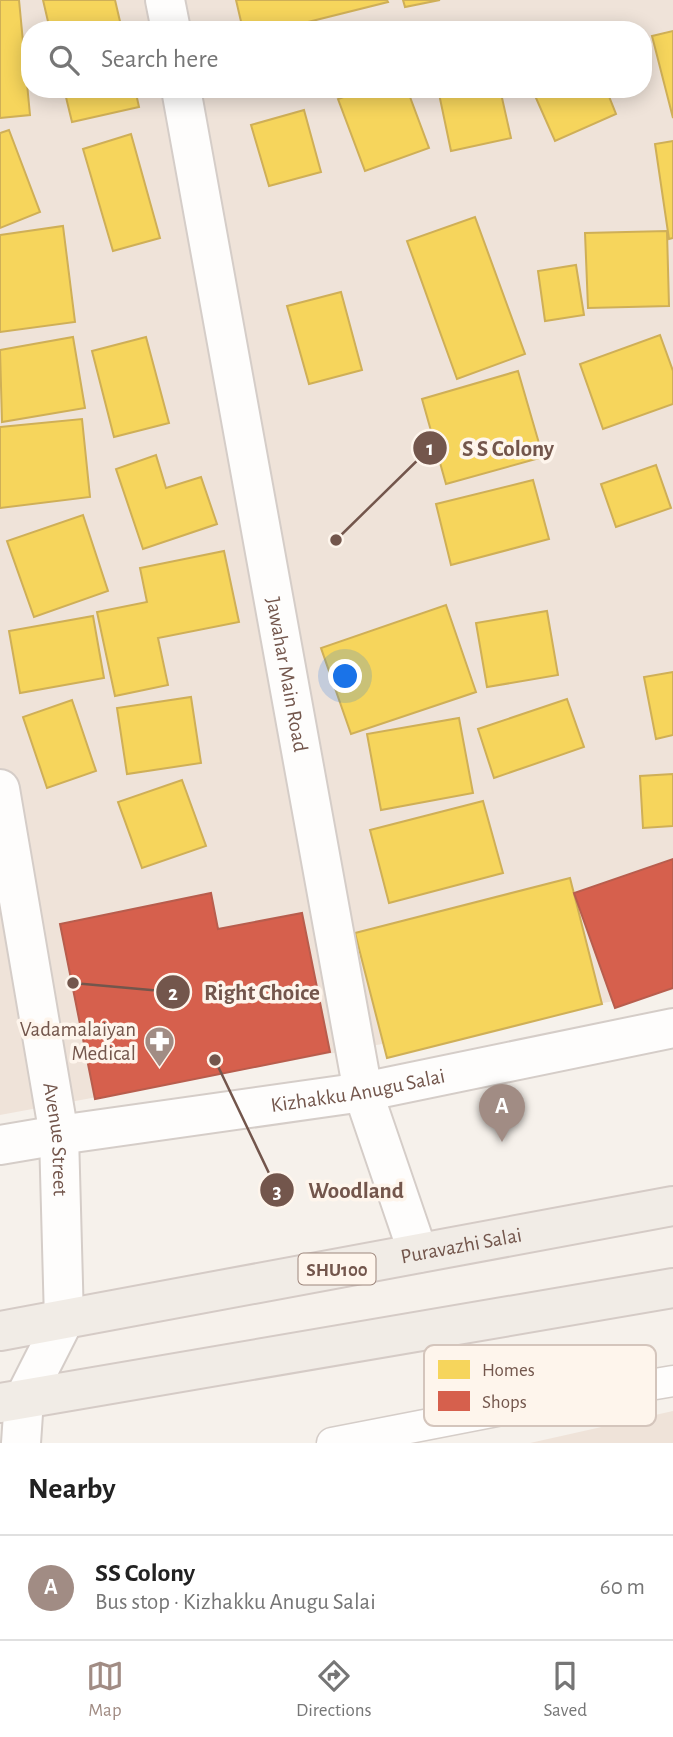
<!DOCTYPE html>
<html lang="en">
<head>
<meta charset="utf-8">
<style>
  body { margin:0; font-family:"Alegreya Sans",sans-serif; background:#f2f2f2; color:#222 }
  .you { position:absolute; left:346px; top:677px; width:24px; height:24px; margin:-18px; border:5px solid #fff; border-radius:50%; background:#1a73e8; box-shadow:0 0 0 10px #1a73e833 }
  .badge { display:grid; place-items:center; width:46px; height:46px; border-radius:50%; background:#a18c84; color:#fff; font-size:23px; font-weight:700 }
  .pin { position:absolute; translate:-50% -58px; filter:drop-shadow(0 2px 4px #0008) }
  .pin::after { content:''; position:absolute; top:37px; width:24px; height:21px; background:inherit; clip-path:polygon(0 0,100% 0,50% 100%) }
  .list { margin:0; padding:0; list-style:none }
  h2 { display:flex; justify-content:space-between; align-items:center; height:91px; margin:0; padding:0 28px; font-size:30px }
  h2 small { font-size:23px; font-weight:400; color:#767676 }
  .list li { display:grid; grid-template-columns:46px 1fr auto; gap:21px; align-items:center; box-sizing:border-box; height:105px; padding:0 28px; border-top:2px solid #e0e0e0 }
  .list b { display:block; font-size:26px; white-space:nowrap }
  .list p { margin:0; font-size:23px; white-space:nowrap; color:#767676 }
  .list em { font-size:23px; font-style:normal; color:#767676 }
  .icon { flex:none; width:38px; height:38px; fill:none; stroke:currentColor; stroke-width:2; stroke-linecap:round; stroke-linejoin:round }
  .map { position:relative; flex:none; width:673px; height:1443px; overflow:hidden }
  .search { position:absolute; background:#fff; box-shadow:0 4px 18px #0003; left:21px; right:21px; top:21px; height:77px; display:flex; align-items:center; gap:18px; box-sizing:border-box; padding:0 24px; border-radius:28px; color:#767676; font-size:26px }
  .sheet { height:196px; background:#fff }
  nav { display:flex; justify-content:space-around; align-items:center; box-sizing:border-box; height:98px; border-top:2px solid #e0e0e0; background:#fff; font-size:19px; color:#767676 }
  nav a { display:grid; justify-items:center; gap:4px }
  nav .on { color:#a18c84 }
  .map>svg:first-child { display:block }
  .residential { fill:#efe3d9; fill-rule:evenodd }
  .homes { fill:#f6d55c; stroke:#cfaf57; stroke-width:2 }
  .shops { fill:#d6604d; stroke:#b85d4d; stroke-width:2 }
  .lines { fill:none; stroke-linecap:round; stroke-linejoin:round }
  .service-casing { stroke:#d5cdc8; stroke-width:33 }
  .minor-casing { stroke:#d5cdc8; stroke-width:42 }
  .tertiary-casing { stroke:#d5cdc8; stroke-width:42 }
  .primary-casing { stroke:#d5cbc6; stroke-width:42 }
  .service { stroke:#fefdfc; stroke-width:30 }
  .minor { stroke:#fefdfc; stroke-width:38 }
  .tertiary { stroke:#fefdfc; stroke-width:38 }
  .primary { stroke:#f1ece6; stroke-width:38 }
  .labels { text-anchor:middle; stroke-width:7; stroke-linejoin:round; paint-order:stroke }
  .shield { fill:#fef5ec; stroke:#9d867c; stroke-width:2 }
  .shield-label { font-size:19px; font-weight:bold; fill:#73564c }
  .street-label { font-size:21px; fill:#73564c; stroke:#fef5ec }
  .poi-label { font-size:21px; fill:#73564c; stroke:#fef5ec; text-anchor:end }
  .key { fill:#fef5ec; stroke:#d4c5bc; stroke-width:2 }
  .key-label { font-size:19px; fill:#73564c }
  .leader { fill:none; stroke:#73564c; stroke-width:2.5 }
  .callout-dot { fill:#73564c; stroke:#fef5ec; stroke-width:2.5 }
  .mark-label { font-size:21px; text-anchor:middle; font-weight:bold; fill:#fff }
  .callout-label { font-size:23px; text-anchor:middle; font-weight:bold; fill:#73564c; stroke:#fef5ec; stroke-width:7; stroke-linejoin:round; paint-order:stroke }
</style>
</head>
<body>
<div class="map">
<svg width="673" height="1443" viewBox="0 0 673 1443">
  <rect width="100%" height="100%" fill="#f6f1eb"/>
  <g class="residential">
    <path d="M0 0H673V990L0 1115ZM30 30H643V89H30Z"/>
    <path d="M673 1411V1443H530Z"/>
  </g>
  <g class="homes">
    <path d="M0 0H19L30 115 0 118Z"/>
    <path d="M43 0H115L122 30H50Z"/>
    <path d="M236 0H387L388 2 276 30H243Z"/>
    <path d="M403 0H440L405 7Z"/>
    <path d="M673 31V118L652 36Z"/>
    <path d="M64 89H135L139 107 72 122Z"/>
    <path d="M365 89H407L429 148 365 171 338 99Z"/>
    <path d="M438 89H500L511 138 451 151Z"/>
    <path d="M532 89H606L616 114 555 141Z"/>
    <path d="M304 110 321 172 269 186 251 125Z"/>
    <path d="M9 130 40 212 0 228V133Z"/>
    <path d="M131 134 160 238 113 251 83 149Z"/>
    <path d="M673 141V238L669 239 655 144Z"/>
    <path d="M475 217 525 354 457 379 407 241Z"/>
    <path d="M63 226 75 322 0 332V235Z"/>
    <path d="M667 231 669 306 588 308 585 233Z"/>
    <path d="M576 265 584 315 545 321 538 271Z"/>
    <path d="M341 292 362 370 309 384 287 306Z"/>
    <path d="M660 335 673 371V404L603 429 580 364Z"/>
    <path d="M73 337 85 408 2 422 0 350Z"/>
    <path d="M146 337 169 423 114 437 92 351Z"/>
    <path d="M518 371 543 457 446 484 422 399Z"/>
    <path d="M82 419 90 497 0 508V427Z"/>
    <path d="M156 455 166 488 201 477 217 524 143 549 116 469Z"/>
    <path d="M656 465 671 508 616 527 601 484Z"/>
    <path d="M533 480 549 539 451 565 436 504Z"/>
    <path d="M83 515 108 591 34 617 7 541Z"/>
    <path d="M224 551 239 622 158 638 168 685 115 696 97 612 147 602 140 568Z"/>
    <path d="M446 605 476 692 351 734 321 648Z"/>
    <path d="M547 611 558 675 487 687 476 623Z"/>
    <path d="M93 616 104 678 20 693 9 631Z"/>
    <path d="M673 672V735L656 739 644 677Z"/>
    <path d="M191 697 201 763 127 774 117 708Z"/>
    <path d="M567 699 584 747 494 778 478 729Z"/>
    <path d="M72 700 96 771 47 788 23 717Z"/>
    <path d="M459 718 473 793 381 810 367 734Z"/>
    <path d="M673 774V826L643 828 640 776Z"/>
    <path d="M182 780 206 846 142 868 118 802Z"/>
    <path d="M483 801 503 873 389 903 370 830Z"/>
    <path d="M570 878 602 1004 387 1058 355 933Z"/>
  </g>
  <g class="shops">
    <path d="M673 859V988L615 1008 574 893Z"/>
    <path d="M211 893 218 929 302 913 330 1052 95 1099 60 924Z"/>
  </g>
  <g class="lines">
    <defs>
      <path id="service" d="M332 1443 507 1409 673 1381"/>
      <g id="minor">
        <path d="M165 0 171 30"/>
        <path id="s1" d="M181 89 363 1092 418 1253"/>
        <path id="s2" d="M0 789 59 1135 64 1320 24 1399 21 1443"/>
      </g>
      <g id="tertiary">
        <path id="s3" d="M0 1145 59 1135 363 1092 673 1028"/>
      </g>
      <g id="primary">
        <path id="s4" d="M0 1331 673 1206"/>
        <path d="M0 1403 673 1288"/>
      </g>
    </defs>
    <use href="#service" class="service-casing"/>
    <use href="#minor" class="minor-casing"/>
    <use href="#tertiary" class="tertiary-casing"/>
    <use href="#primary" class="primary-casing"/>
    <use href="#service" class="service"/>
    <use href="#minor" class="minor"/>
    <use href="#tertiary" class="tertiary"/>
    <use href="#primary" class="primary"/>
  </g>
  <defs>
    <symbol id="pharmacy-pin" viewBox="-11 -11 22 30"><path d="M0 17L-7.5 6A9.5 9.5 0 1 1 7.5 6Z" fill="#a18c84" stroke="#fef5ec"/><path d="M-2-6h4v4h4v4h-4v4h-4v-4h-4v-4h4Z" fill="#fff"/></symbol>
  </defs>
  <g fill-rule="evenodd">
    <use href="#pharmacy-pin" x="142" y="1024" width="35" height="47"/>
  </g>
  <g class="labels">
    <rect class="shield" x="298.5" y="1253.5" width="77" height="31" rx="5"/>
    <g class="shield-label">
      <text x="337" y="1276">SHU100</text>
    </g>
    <g class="street-label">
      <text dy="7" stroke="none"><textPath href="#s1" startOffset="595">Jawahar Main Road</textPath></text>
      <text dy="7" stroke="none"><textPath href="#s3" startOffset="362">Kizhakku Anugu Salai</textPath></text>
      <text dy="7" stroke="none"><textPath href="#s2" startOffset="355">Avenue Street</textPath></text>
      <text dy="7" stroke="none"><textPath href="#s4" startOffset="469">Puravazhi Salai</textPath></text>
    </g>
    <g class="poi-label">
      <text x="136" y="1036">Vadamalaiyan<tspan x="136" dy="24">Medical</tspan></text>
    </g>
  </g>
  <rect x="424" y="1345" width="232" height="81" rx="10" class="key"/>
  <rect x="438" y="1360" width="32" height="19" fill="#f6d55c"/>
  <rect x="438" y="1391" width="32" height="20" fill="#d6604d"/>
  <g class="key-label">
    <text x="482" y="1376">Homes</text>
    <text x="482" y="1408">Shops</text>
  </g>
  <path class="leader" d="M336 540L430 448M73 983L173 992M215 1060L277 1190"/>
  <g class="callout-dot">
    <circle cx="336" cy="540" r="7"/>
    <circle cx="73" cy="983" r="7"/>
    <circle cx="215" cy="1060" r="7"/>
    <circle cx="430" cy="448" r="18"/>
    <circle cx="173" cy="992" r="18"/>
    <circle cx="277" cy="1190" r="18"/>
  </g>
  <g class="mark-label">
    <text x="430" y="455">1</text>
    <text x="173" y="1000">2</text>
    <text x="277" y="1198">3</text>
  </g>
  <g class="callout-label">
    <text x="508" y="456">S S Colony</text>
    <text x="262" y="1000">Right Choice</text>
    <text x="356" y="1198">Woodland</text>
  </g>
</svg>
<div class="you"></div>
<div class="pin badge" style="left:502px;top:1142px">A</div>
<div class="search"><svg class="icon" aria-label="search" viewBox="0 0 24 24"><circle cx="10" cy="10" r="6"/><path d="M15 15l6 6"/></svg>Search here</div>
</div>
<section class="sheet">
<h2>Nearby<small></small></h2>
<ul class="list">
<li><span class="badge">A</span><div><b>SS Colony</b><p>Bus stop · Kizhakku Anugu Salai</p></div><em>60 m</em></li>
</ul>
</section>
<nav>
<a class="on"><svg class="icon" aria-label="map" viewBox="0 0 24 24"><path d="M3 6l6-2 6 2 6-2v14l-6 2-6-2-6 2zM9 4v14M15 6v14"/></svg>Map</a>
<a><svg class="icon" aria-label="directions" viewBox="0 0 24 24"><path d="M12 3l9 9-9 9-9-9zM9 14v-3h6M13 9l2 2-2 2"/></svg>Directions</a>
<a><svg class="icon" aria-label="saved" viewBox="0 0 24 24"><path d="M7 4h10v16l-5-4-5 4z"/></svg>Saved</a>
</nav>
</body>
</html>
